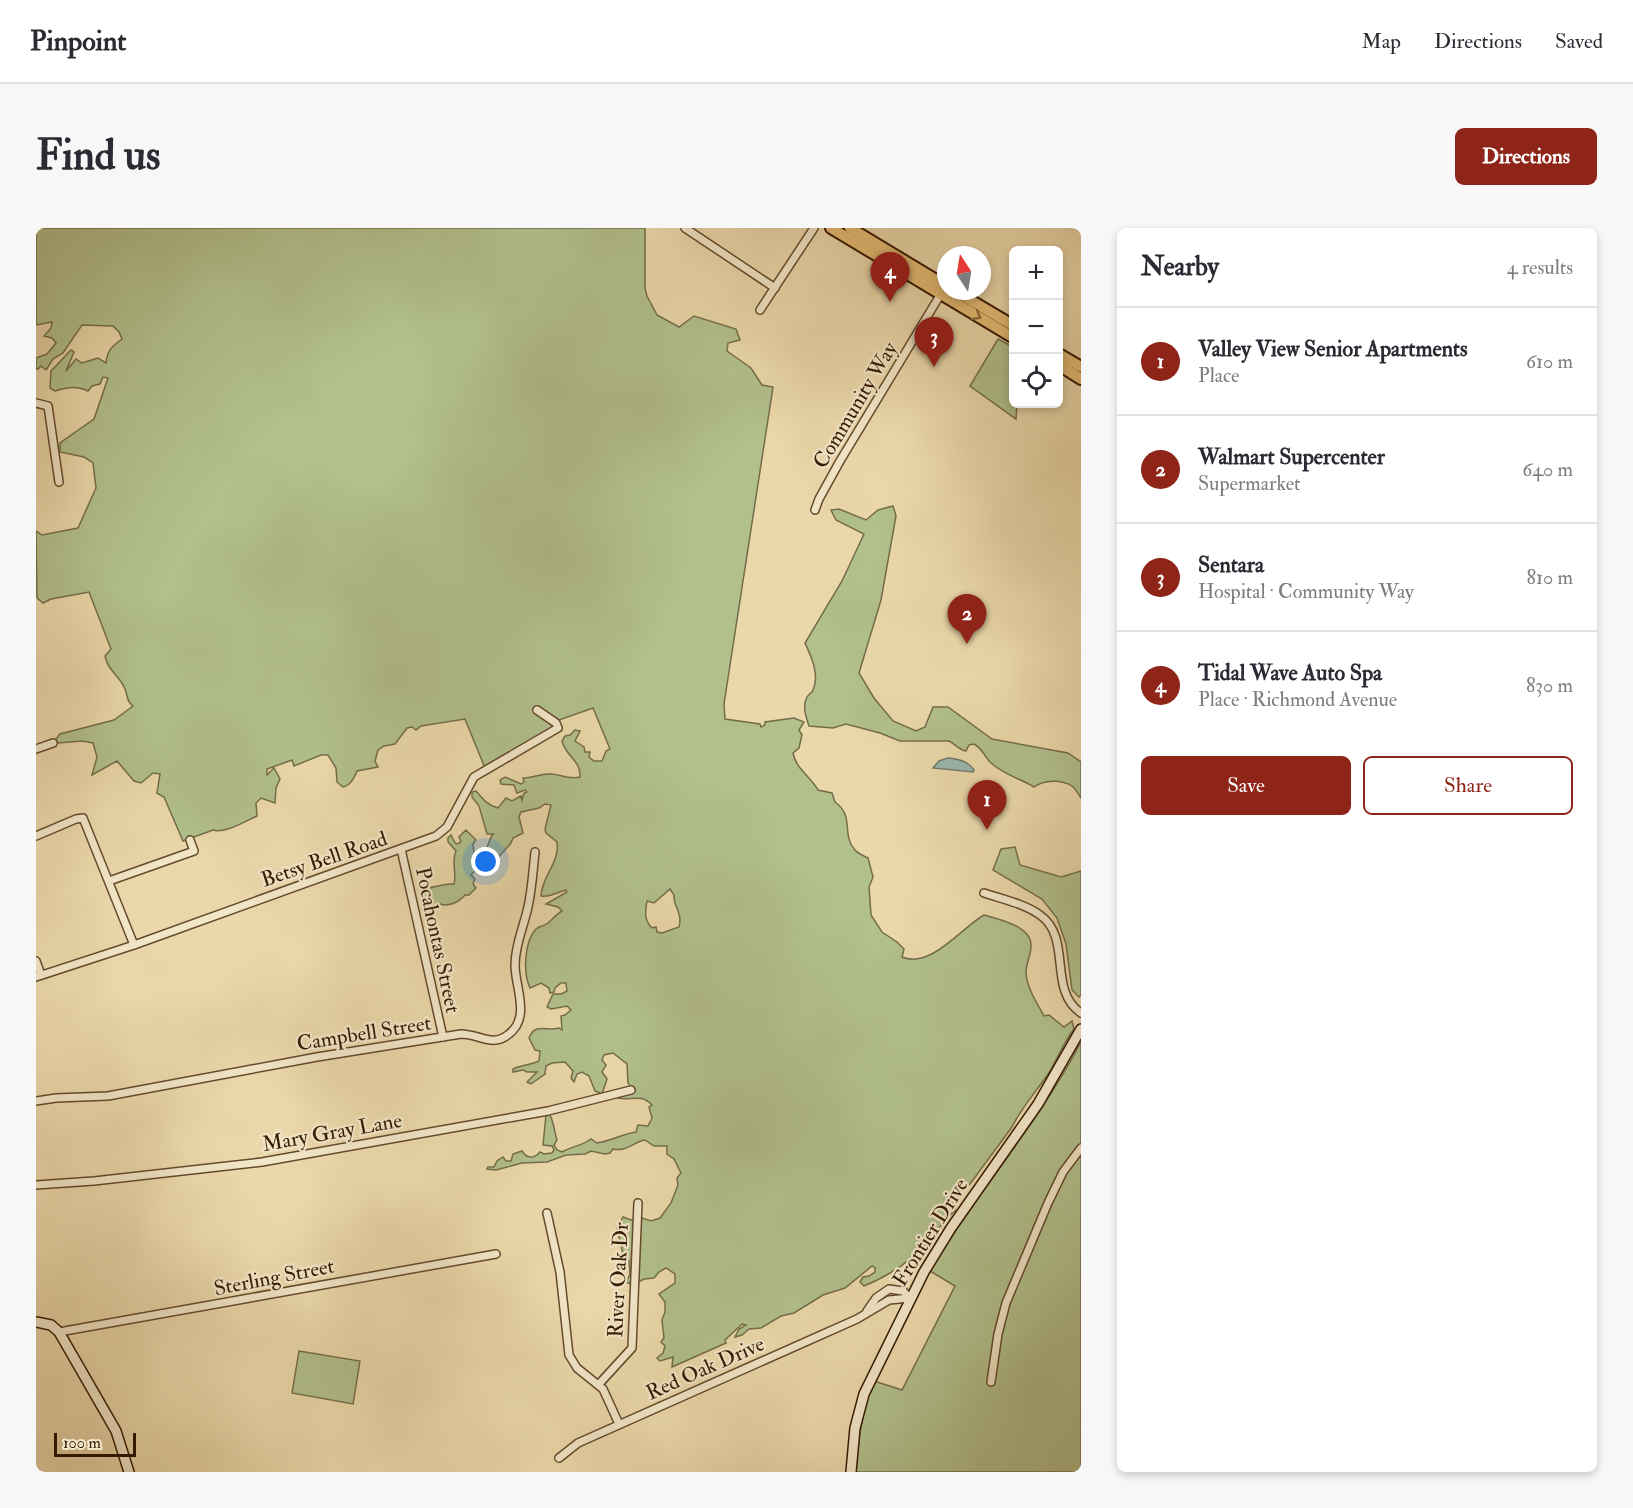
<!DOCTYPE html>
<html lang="en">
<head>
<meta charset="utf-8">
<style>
  body { margin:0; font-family:"IM FELL Double Pica",serif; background:#f7f7f7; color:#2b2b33 }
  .controls { position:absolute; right:18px; top:18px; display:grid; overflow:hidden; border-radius:9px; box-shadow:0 3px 9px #0003 }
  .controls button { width:54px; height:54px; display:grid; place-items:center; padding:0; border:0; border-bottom:2px solid #e1e1e2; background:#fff; color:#2b2b33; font:30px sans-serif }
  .compass { position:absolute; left:901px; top:18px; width:54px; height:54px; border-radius:50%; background:#fff; box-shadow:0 3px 9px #0003; rotate:348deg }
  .scale { position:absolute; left:18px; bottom:15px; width:82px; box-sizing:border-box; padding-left:6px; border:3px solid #361a02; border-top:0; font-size:16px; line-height:21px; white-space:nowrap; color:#361a02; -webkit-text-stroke:4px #f2e6c8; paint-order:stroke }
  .you { position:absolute; left:450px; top:634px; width:21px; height:21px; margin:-15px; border:4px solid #fff; border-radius:50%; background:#1a73e8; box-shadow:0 0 0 9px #1a73e833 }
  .badge { display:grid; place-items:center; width:39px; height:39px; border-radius:50%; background:#8f2418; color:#fff; font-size:20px; font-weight:700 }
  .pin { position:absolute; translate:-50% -50px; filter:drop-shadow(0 2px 3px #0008) }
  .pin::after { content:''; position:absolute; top:32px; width:21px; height:18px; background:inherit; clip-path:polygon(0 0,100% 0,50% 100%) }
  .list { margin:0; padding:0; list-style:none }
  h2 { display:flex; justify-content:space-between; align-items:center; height:78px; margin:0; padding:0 24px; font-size:26px }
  h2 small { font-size:20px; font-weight:400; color:#7c7c81 }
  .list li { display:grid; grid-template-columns:39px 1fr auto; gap:18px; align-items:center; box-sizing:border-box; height:108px; padding:0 24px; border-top:2px solid #e1e1e2 }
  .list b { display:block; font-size:22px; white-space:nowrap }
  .list p { margin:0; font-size:20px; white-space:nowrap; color:#7c7c81 }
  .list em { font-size:20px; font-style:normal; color:#7c7c81 }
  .actions { display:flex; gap:12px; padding:18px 24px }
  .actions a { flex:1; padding:14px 0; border:2px solid #8f2418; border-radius:9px; text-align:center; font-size:21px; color:#8f2418 }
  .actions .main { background:#8f2418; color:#fff }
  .icon { flex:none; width:33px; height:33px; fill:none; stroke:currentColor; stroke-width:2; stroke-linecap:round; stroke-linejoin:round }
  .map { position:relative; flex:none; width:1045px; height:1244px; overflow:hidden; border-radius:9px }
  header { display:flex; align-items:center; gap:36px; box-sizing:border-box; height:84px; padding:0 30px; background:#fff; border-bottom:2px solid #e1e1e2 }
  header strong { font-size:28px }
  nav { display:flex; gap:33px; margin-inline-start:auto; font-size:21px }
  .intro { display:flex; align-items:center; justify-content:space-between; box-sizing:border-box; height:144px; padding:0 36px }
  h1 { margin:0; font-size:42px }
  .button { padding:15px 27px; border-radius:9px; background:#8f2418; color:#fff; font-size:21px; font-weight:700 }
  main { display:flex; gap:36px; padding:0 36px }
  aside { flex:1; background:#fff; border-radius:9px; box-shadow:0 3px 9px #0003 }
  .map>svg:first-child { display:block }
  .green { fill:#b1c08d; stroke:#746d48; stroke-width:1.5; fill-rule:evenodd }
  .water { fill:#99b8b0; stroke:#71796a; stroke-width:1.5 }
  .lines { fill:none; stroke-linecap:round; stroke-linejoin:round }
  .street-casing { stroke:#634a2c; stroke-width:10 }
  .secondary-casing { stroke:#361a02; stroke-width:12 }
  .primary-casing { stroke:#361a02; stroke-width:14 }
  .street { stroke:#f2e6c8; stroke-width:7 }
  .secondary { stroke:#f2e6c8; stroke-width:9 }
  .primary { stroke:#e6bc75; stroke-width:10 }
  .oneway { stroke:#8e6b3c }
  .labels { text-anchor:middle; stroke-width:4.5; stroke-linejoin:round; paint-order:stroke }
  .street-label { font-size:21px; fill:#361a02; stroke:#f2e6c8 }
</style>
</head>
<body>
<header>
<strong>Pinpoint</strong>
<nav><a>Map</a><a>Directions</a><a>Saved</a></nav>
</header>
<div class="intro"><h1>Find us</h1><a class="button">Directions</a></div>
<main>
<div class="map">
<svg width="1045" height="1244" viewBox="0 0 1045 1244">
  <rect width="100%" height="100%" fill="#ebd8aa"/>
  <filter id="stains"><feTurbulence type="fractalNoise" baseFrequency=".00333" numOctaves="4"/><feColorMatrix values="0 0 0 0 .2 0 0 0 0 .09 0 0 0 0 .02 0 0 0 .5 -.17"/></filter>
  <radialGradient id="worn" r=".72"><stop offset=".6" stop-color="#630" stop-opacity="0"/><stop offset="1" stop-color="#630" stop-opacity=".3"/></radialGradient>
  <g class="green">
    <path d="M0 0H609V60L611 68 621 87 643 99 658 88 700 101 704 112 692 115 691 123 715 140 726 157 737 159 688 476 689 491 724 496 725 499 729 497V494L758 490 768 494 763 502 766 507 763 520 757 525C760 541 774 548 782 562L796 565 799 574C819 588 805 607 819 622 821 625 828 628 832 630L837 649 833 659 835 687 846 704 861 714 868 721 866 729C895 741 925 700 948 687 962 691 996 698 995 718 995 727 990 735 990 745 991 760 1001 775 1008 788L1013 787 1028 799 1036 793 1038 801C1028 814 1022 829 1014 843 1002 862 986 878 976 899L934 956 921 966 919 983C908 991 903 1001 894 1012 876 1032 853 1048 828 1058L824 1054 827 1049 833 1048 839 1044V1040L836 1038 809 1060 787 1067 758 1085 745 1088 725 1100 713 1101 706 1107 699 1109 703 1101 710 1097 706 1096 689 1112 690 1115 636 1139 637 1129 624 1133 621 1130 627 1125 629 1118 625 1114 628 1110 626 1092 629 1084V1074L623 1066 639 1055V1046L630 1040 623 1044 618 1050 608 1051 597 1057 590 1054 594 1046 593 1033 588 1030 581 1000 587 989 598 993 606 990 615 993 624 990 635 975 642 957 641 950 645 945 638 931 631 926V918H618L609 912C597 914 591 924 577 921L574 925 569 926 555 923 549 926 530 927 511 934 486 935 460 942 451 941 452 939H458L461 933 467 929 470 933H475L477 926 486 923C491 931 498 931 504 924L508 926 516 925 518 922 516 918 507 917 510 887 513 886C518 892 518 904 521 912L518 917 521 922 526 924C536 918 546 918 555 911L561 915C575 913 586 906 600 904L602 897 612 898 616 890 613 879 616 877C605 865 595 873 582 870V867L597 862 592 855 591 836 577 825 568 827 566 832 570 837 566 844 571 851 566 866 559 863 553 848 546 844 541 846 538 854 535 850 537 843 529 834 516 835 510 838 509 846 495 856 491 854 501 844H491L487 842 477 844V841C485 837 494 837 503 833L504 823 499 822 493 810C499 794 511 804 523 800L526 802 525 788 529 787 535 782 531 778 515 781 511 779 517 766H525L531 763 530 755H525L519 760 518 764 514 765 513 760 505 755 494 760C487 745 488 714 500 701 503 698 509 698 512 695 518 690 520 686 526 683L522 679 510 676 531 664 530 662C522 664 512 670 505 668 506 647 524 635 521 614L510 605 509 601 515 577 509 576 503 580 485 584 483 589 487 605 477 610 475 615 460 632 457 644 450 647 452 634 448 632C443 636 441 642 435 647L439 651 437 656 440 660 433 667H429C423 674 413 679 404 676L393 683 387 665 391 660C401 659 408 655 418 656 421 645 415 634 420 623L412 614V610L415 607 419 615 422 616 425 613 423 609 430 602 440 612 437 616 438 626 449 625C452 618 453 612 457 606H451L443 578 436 569V564L440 563C447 571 451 577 462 580L470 570 476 573 485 568 486 572 488 565 491 564 489 562 481 565 478 557 465 556 464 552 469 549 485 556 488 554 487 550C497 550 505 545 516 546 525 547 534 552 544 549 545 532 530 529 526 513L529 508 534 507 539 502 544 503 539 513 548 519 549 524H554L553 529 558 533H566L570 523 574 521 557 480 520 493 517 499 449 540 429 491 385 498 380 502 376 499 371 500 359 516 348 518 342 522 339 533 342 539 321 543C318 550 315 557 307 559L301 554 300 540 292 527H285L258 538 256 532 231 541V547L238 540 244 551 240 560 239 575 225 570 220 575 221 588C209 593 189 606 177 602L147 613 128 569 121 565 124 546 117 545 105 555 98 553 81 533 56 547 61 529 57 515 46 513 22 515 20 511 24 506 78 492 97 478C90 473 92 468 89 461 83 447 72 443 69 428L75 421 53 364 15 371 7 375 1 370 0 303 6 307 42 300 60 260 57 235 48 229 24 224V215L58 191 72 150 67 149 64 156 56 158 52 163C41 157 30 159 19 163L14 160 15 143 35 122 38 124 30 143 40 131 46 135 62 130 70 135C71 123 76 118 86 111L83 104 77 98 46 97 27 125 17 131 10 142 5 138 2 141H0V130L11 126 20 115 16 110 8 108 15 100 16 94 0 97ZM634 661 638 667C637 678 647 685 643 699L626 705 621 704 620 699 616 700C608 692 609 684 611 673L618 675Z"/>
    <path d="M962 111 977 119 978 176H981L980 191 934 158Z"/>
    <path d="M857 278 860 288 845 372 823 445 838 470 857 493 880 503 889 499 897 479H912L956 511 1032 525 1045 534V570C1043 567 1039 560 1036 558 1025 551 1008 552 998 559 985 551 966 546 954 534 947 527 948 522 938 516L933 517 930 523C923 522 919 516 913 513H864L844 505 810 496 797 500 773 498C770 489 766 478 771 469 772 467 776 465 777 462 784 447 775 428 769 415L806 353 828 306 800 292 795 282 803 281 830 292 842 282Z"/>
    <path d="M979 619 984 637 1025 649 1045 643V767L1043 769 1036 762 1030 716 1021 690 1006 671 957 642 965 621Z"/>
    <path d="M1045 814V1244H820C822 1211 826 1183 838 1153L866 1162 919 1058 894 1043C941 964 1003 895 1045 814Z"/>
    <path d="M263 1123 324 1133 317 1176 256 1165Z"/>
  </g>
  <path class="water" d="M912 530C922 531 932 533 938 542L937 544 897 540 903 533Z"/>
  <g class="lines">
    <defs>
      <g id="street">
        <path d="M649 0 739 60"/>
        <path d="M724 82 778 0"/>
        <path d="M0 175 12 178 23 254"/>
        <path d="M779 282 783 271 804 233 906 64"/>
        <path d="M0 521 17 515"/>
        <path d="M0 608 40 591 47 590 98 717"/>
        <path d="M365 621 407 809"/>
        <path d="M73 653 158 623 154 612"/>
        <path d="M948 665C966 671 989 676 1004 687 1037 710 1011 762 1045 785"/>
        <path d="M0 733 5 747"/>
        <path d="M0 749 98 717 400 608 411 599 438 549 522 500 520 495 501 482"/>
        <path d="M0 873 20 870 72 868 281 829 425 806C444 806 456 820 473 806 495 789 479 759 479 737 479 716 488 698 492 679 496 661 497 642 499 624"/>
        <path d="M0 957 58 953 226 934 512 883 595 862"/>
        <path d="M511 985 524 1044 533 1127 541 1140 567 1161 583 1196"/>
        <path d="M831 1083 840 1070 853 1061 867 1063 874 1070"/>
        <path d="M23 1104 460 1026"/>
        <path d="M955 1154 962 1106 970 1075 1012 975 1027 944 1045 920"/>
        <path d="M563 1156 596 1120 602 975"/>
        <path d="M523 1230 542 1215 821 1091 853 1072 874 1070"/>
      </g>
      <g id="secondary">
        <path d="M0 1094 15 1097 23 1104 80 1203 93 1244"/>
        <path d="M815 1244 819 1200 828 1166 888 1044 915 1000 1002 876 1045 801"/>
      </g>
      <g id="primary">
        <path d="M795 0 978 110"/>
        <path d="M814 0 910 58"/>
        <path d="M919 63 978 98"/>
        <path d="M1023 126 1045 139"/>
        <path d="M1023 137 1045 151"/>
      </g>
    </defs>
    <use href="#street" class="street-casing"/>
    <use href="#secondary" class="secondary-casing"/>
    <use href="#primary" class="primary-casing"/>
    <use href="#street" class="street"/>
    <use href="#secondary" class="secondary"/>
    <use href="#primary" class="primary"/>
  </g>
  <defs><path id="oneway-chevron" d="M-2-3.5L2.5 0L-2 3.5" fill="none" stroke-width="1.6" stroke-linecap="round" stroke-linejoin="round" transform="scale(1.5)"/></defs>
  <use class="oneway" href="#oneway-chevron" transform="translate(941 88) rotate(31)"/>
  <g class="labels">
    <g class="street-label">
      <text transform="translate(819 177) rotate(-59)" y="7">Community Way</text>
      <text transform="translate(288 631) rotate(-19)" y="7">Betsy Bell Road</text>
      <text transform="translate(402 712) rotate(78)" y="7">Pocahontas Street</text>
      <text transform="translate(328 805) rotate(-9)" y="7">Campbell Street</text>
      <text transform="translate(296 904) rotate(-10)" y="7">Mary Gray Lane</text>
      <text transform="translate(894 1004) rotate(-58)" y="7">Frontier Drive</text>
      <text transform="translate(238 1049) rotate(-11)" y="7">Sterling Street</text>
      <text transform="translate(582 1052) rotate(-87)" y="7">River Oak Dr</text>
      <text transform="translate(669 1140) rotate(-24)" y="7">Red Oak Drive</text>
    </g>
  </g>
  <rect width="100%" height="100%" filter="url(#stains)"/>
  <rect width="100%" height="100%" fill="url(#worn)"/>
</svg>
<div class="controls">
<button>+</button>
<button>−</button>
<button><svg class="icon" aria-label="locate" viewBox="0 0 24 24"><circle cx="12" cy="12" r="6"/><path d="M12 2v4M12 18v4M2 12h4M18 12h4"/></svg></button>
</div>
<svg class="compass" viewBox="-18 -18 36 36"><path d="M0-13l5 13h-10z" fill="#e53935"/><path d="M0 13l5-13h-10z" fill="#7c7c81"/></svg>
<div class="scale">100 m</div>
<div class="you"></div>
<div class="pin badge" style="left:951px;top:602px">1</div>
<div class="pin badge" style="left:931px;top:416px">2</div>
<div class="pin badge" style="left:898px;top:139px">3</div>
<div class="pin badge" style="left:854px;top:74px">4</div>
</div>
<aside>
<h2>Nearby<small>4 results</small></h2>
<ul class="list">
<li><span class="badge">1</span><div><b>Valley View Senior Apartments</b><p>Place</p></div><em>610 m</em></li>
<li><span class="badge">2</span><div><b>Walmart Supercenter</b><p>Supermarket</p></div><em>640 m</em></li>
<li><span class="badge">3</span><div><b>Sentara</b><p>Hospital · Community Way</p></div><em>810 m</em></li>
<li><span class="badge">4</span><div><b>Tidal Wave Auto Spa</b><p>Place · Richmond Avenue</p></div><em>830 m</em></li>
</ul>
<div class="actions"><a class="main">Save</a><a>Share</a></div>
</aside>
</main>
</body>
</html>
